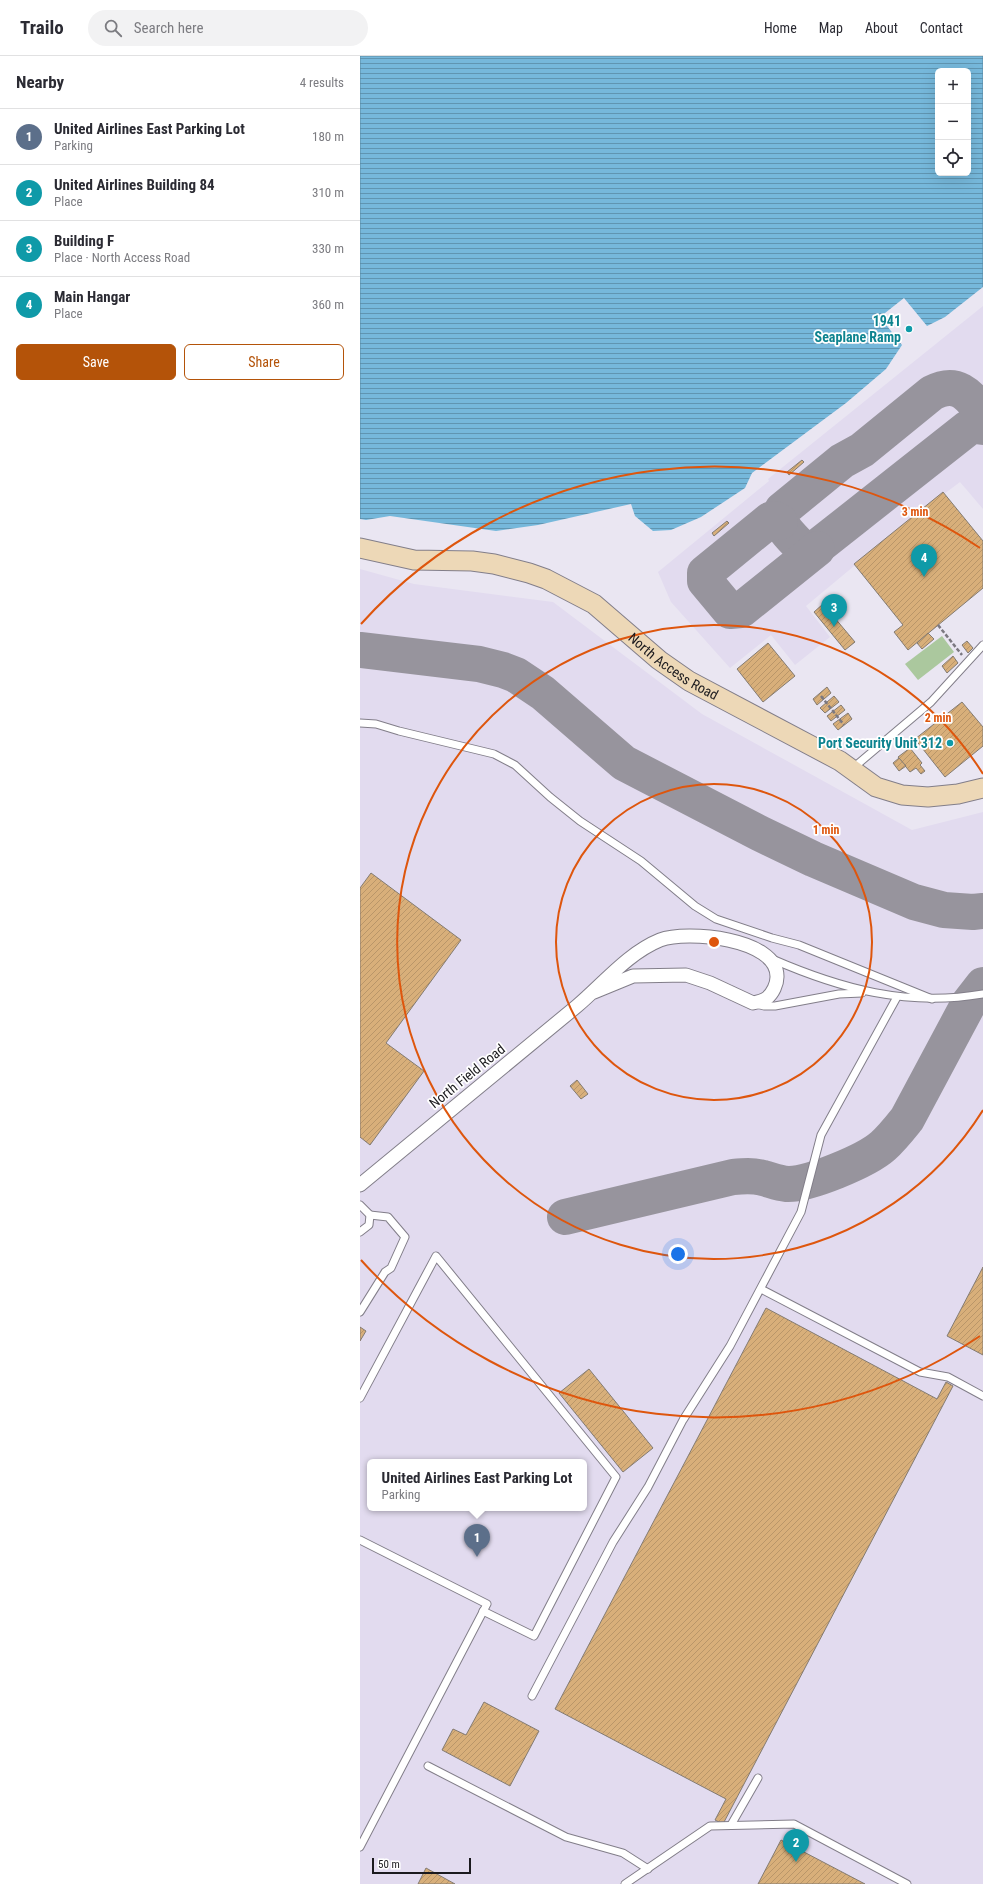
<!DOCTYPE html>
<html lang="en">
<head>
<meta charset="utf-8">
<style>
  body { margin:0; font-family:"Roboto Condensed",sans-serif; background:#f2f2f3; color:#2b2b33 }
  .controls { position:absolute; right:12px; top:12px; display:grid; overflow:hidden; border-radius:6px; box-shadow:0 4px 16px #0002 }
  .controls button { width:36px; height:36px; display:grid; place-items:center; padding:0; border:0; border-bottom:1px solid #e1e1e2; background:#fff; color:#2b2b33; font:20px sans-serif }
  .scale { position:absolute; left:12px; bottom:10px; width:99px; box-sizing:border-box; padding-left:4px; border:2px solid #1b1a1e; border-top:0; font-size:11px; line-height:14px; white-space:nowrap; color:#1b1a1e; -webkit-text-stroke:3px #fff; paint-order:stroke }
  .you { position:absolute; left:318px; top:1198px; width:14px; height:14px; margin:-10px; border:3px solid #fff; border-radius:50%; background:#1a73e8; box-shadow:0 0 0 6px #1a73e833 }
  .badge { display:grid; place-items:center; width:26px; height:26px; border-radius:50%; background:#b45309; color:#fff; font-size:13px; font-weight:700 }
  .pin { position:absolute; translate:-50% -33px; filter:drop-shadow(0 1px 2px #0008) }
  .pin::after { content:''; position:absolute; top:21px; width:14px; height:12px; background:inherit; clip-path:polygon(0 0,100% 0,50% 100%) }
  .popup { position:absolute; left:7px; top:1403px; width:220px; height:52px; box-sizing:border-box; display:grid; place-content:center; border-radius:6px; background:#fff; filter:drop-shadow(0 1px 3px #0005); font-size:13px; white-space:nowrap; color:#7c7c81 }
  .popup b { font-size:15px; color:#2b2b33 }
  .popup::after { content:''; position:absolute; left:50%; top:100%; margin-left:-8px; border:8px solid transparent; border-top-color:#fff }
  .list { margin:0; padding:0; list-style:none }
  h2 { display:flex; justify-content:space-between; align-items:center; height:52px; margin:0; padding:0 16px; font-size:17px }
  h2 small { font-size:13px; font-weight:400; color:#7c7c81 }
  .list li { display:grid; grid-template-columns:26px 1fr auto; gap:12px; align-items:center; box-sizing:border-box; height:56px; padding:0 16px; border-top:1px solid #e1e1e2 }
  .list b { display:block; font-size:15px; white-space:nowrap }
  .list p { margin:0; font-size:13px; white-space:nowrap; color:#7c7c81 }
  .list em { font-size:13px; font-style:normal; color:#7c7c81 }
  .actions { display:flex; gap:8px; padding:12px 16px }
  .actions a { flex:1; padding:9px 0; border:1px solid #b45309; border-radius:6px; text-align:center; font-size:14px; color:#b45309 }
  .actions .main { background:#b45309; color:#fff }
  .icon { flex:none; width:22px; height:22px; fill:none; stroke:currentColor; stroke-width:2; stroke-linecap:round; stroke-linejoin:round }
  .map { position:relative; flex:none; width:623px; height:1828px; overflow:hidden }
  header { display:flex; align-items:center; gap:24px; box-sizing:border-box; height:56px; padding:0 20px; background:#fff; border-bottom:1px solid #e1e1e2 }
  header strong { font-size:19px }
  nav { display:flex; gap:22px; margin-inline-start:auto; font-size:14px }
  .search { width:280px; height:36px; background:#f2f2f3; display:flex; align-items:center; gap:10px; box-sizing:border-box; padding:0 14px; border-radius:22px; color:#7c7c81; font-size:15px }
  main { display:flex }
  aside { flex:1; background:#fff }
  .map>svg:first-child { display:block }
  .built { fill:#e2dbef; fill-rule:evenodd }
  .pitch { fill:#abc89e }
  .water { fill:url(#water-rules); stroke:#5b89a2; fill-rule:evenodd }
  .pier { fill:#eae6f2 }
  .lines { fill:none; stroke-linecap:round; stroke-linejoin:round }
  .taxiway { stroke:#97949d; stroke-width:36 }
  .building { fill:url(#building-hatch); stroke:#837b72 }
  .lane-casing { stroke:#827e89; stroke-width:9 }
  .street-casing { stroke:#827e89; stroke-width:15 }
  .secondary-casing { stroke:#827e89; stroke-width:21 }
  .path { stroke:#7b7880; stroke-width:2.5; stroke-dasharray:4 2; stroke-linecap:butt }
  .lane { stroke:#fff; stroke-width:7 }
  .street { stroke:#fff; stroke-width:13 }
  .secondary { stroke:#edd8b7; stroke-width:19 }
  .ring { fill:none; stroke:#de560d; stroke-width:2 }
  .culture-dot { fill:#0f9aa8; stroke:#fff; stroke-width:1.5 }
  .labels { text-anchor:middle; stroke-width:3.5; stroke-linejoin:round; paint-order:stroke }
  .culture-label { font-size:14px; font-weight:bold; fill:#0d838f; stroke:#fff; text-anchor:end }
  .street-label { font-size:14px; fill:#1b1a1e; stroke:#fff }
  .centre { fill:#de560d; stroke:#fff; stroke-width:2 }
  .ring-label { font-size:12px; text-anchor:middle; font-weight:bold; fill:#de560d; stroke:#fff; stroke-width:3.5; stroke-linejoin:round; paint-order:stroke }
</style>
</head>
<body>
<header>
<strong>Trailo</strong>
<div class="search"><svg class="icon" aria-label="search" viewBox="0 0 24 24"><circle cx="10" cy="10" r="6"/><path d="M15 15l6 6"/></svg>Search here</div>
<nav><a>Home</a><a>Map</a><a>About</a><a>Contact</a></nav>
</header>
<main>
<aside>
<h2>Nearby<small>4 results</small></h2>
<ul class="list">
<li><span class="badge" style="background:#5c6f8a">1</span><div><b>United Airlines East Parking Lot</b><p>Parking</p></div><em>180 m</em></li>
<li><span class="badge" style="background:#0f9aa8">2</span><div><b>United Airlines Building 84</b><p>Place</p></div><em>310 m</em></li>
<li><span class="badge" style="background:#0f9aa8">3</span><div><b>Building F</b><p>Place · North Access Road</p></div><em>330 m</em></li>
<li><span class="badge" style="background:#0f9aa8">4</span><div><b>Main Hangar</b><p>Place</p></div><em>360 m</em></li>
</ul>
<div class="actions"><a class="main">Save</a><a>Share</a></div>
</aside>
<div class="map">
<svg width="623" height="1828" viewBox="0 0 623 1828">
  <defs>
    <pattern id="water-rules" width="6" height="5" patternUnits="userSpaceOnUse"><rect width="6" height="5" fill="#76b8db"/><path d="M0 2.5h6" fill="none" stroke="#6095b1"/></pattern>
    <pattern id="building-hatch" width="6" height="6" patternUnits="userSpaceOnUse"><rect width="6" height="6" fill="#d8af7a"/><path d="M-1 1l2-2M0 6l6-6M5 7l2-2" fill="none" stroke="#b99669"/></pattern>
  </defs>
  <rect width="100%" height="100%" fill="#eae6f2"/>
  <g class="built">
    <path d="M623 250V453L600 426 584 438 583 436 446 550 470 581 435 609 411 579 370 612 311 546 298 516 409 425 408 423Z"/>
    <path d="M0 513 54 528 193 546 342 658 552 774 623 756V1828H0ZM10 1406H224V1452H10Z"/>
  </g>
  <path class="pitch" d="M582 580 594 596 558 624 545 608Z"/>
  <path class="water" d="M0 0H623V245L549 297 326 483 290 484 276 465 147 484 0 475ZM578 15H608V117H578Z"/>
  <path class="pier" d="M623 231V247L577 284 574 282 552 298 553 303 418 411 403 421 396 434 327 485 317 487 289 486 277 476 274 467 147 486 74 491 32 486 0 477V463L6 464 30 460 136 475 178 469 271 448 275 460 293 475 311 474 341 461 385 432 392 417 486 347 526 313 542 289 520 261 544 242 567 270 585 261Z"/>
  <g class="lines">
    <g class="taxiway">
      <path d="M623 357C608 338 597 324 572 337L502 394 482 405 422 454C413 466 434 483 442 492L446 495H452L608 372 615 370 623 371"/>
      <path d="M420 466 415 463 410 464 345 517V525L370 555 381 554 457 493"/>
      <path d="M0 594 119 608 143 614 156 619 183 637 264 707 399 777 453 803 554 846 584 854 613 856 623 855"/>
      <path d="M205 1161 373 1121C383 1120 393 1119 403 1122 411 1124 418 1127 427 1128 448 1129 506 1105 523 1090 532 1082 539 1073 547 1063L609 947 623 929"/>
    </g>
  </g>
  <g class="building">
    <path d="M442 404 444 406 429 419 427 416Z"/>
    <path d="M583 436 623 485V532L548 594 534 576 543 569 494 508Z"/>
    <path d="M367 465 369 467 354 480 352 477Z"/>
    <path d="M463 548 495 586 485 594 454 556Z"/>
    <path d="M568 577 574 583 562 593 557 587Z"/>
    <path d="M607 585 613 592 608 597 602 589Z"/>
    <path d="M408 587 435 620 403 646 377 613Z"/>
    <path d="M593 600 598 607 587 617 582 610Z"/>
    <path d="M467 631 471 637 457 649 453 643Z"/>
    <path d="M474 640 479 646 465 657 460 652Z"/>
    <path d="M602 646 623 671V690L585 721 555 683Z"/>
    <path d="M481 649 485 654 471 665 467 660Z"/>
    <path d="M488 657 492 663 478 674 473 668Z"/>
    <path d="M550 692 562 707 560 709 565 715 561 718 556 712 550 716 538 701Z"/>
    <path d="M539 702 546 710 539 715 533 707Z"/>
    <path d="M11 817 101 884 26 987 64 1015 10 1089 0 1081V832Z"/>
    <path d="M217 1024 228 1038 221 1043 210 1030Z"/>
    <path d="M623 1211V1299L587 1280Z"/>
    <path d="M406 1252 577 1343 586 1326 593 1330 363 1768 355 1764 366 1743 195 1653Z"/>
    <path d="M0 1271 6 1275 0 1285Z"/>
    <path d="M229 1313 293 1392 263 1416 199 1337Z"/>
    <path d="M124 1646 179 1675 150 1730 82 1694 93 1673 106 1679Z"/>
    <path d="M421 1784 505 1828H398Z"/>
    <path d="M66 1812 95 1828H58Z"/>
  </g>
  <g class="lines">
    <defs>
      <g id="lane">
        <path d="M0 667 16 668 39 675 134 698 155 709 190 741 220 765 281 805 335 850 356 863 412 882 439 889 572 943"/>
        <path d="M493 712 571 646 623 589"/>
        <path d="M412 903C481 933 547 951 623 938"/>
        <path d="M396 948 404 950H415L479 938 502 937"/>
        <path d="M0 1149 10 1159 9 1169 0 1176"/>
        <path d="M401 1233 560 1316 588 1321 623 1340"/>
        <path d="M0 1256 25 1216 31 1212 45 1181 28 1161 10 1159"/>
        <path d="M0 1342 76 1200 256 1421 174 1580 123 1555"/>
        <path d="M0 1484 127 1548 0 1791"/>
        <path d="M172 1640 253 1486 288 1431 323 1364 370 1290 441 1156 461 1079 537 941"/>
        <path d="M68 1710 206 1781 263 1797 288 1813"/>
        <path d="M371 1769 398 1722"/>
        <path d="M265 1828 350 1770 434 1768 547 1828"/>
      </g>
      <path id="street" d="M0 1129C72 1069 145 1010 217 950 243 928 268 897 300 884 326 874 418 882 417 921 417 928 413 937 407 942 403 945 398 946 393 947L350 927 326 919 273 920 234 936"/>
      <g id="secondary">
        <path id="s1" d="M0 492 54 504 112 505 134 508 169 517 186 523 234 548 299 604 329 625 480 705 516 731 542 739 568 741 598 738 623 732"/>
      </g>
    </defs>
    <use href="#lane" class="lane-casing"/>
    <use href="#street" class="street-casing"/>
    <use href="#secondary" class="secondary-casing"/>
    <g class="path">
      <path d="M578 569 602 599"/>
      <path d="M461 640 484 669"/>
    </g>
    <use href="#lane" class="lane"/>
    <use href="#street" class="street"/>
    <use href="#secondary" class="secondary"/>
  </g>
  <g class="ring">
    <circle cx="354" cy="886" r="158"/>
    <path d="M623 1054A317 317 0 1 1 623 718"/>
    <path d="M620 1280A475 475 0 0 1 1 1204M1 568A475 475 0 0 1 620 492"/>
  </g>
  <g class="culture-dot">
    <circle cx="549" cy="273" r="4"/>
    <circle cx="590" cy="687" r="4"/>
  </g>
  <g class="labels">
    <g class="culture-label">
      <text x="541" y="270">1941<tspan x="541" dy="16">Seaplane Ramp</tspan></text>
      <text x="582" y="692">Port Security Unit 312</text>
    </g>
    <g class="street-label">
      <text dy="5" stroke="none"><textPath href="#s1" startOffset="345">North Access Road</textPath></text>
      <text transform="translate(107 1020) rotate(-39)" y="5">North Field Road</text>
    </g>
  </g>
  <circle cx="354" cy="886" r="6" class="centre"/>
  <g class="ring-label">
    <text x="555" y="460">3 min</text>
    <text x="578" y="666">2 min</text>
    <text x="466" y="778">1 min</text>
  </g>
</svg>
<div class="controls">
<button>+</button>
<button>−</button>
<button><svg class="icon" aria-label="locate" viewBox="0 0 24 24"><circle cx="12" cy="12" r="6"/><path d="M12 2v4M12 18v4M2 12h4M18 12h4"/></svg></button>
</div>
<div class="scale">50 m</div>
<div class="you"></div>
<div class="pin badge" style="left:117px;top:1501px;background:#5c6f8a">1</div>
<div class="popup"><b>United Airlines East Parking Lot</b>Parking</div>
<div class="pin badge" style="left:436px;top:1806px;background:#0f9aa8">2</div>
<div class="pin badge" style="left:474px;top:571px;background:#0f9aa8">3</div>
<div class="pin badge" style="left:564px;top:521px;background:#0f9aa8">4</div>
</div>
</main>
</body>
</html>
